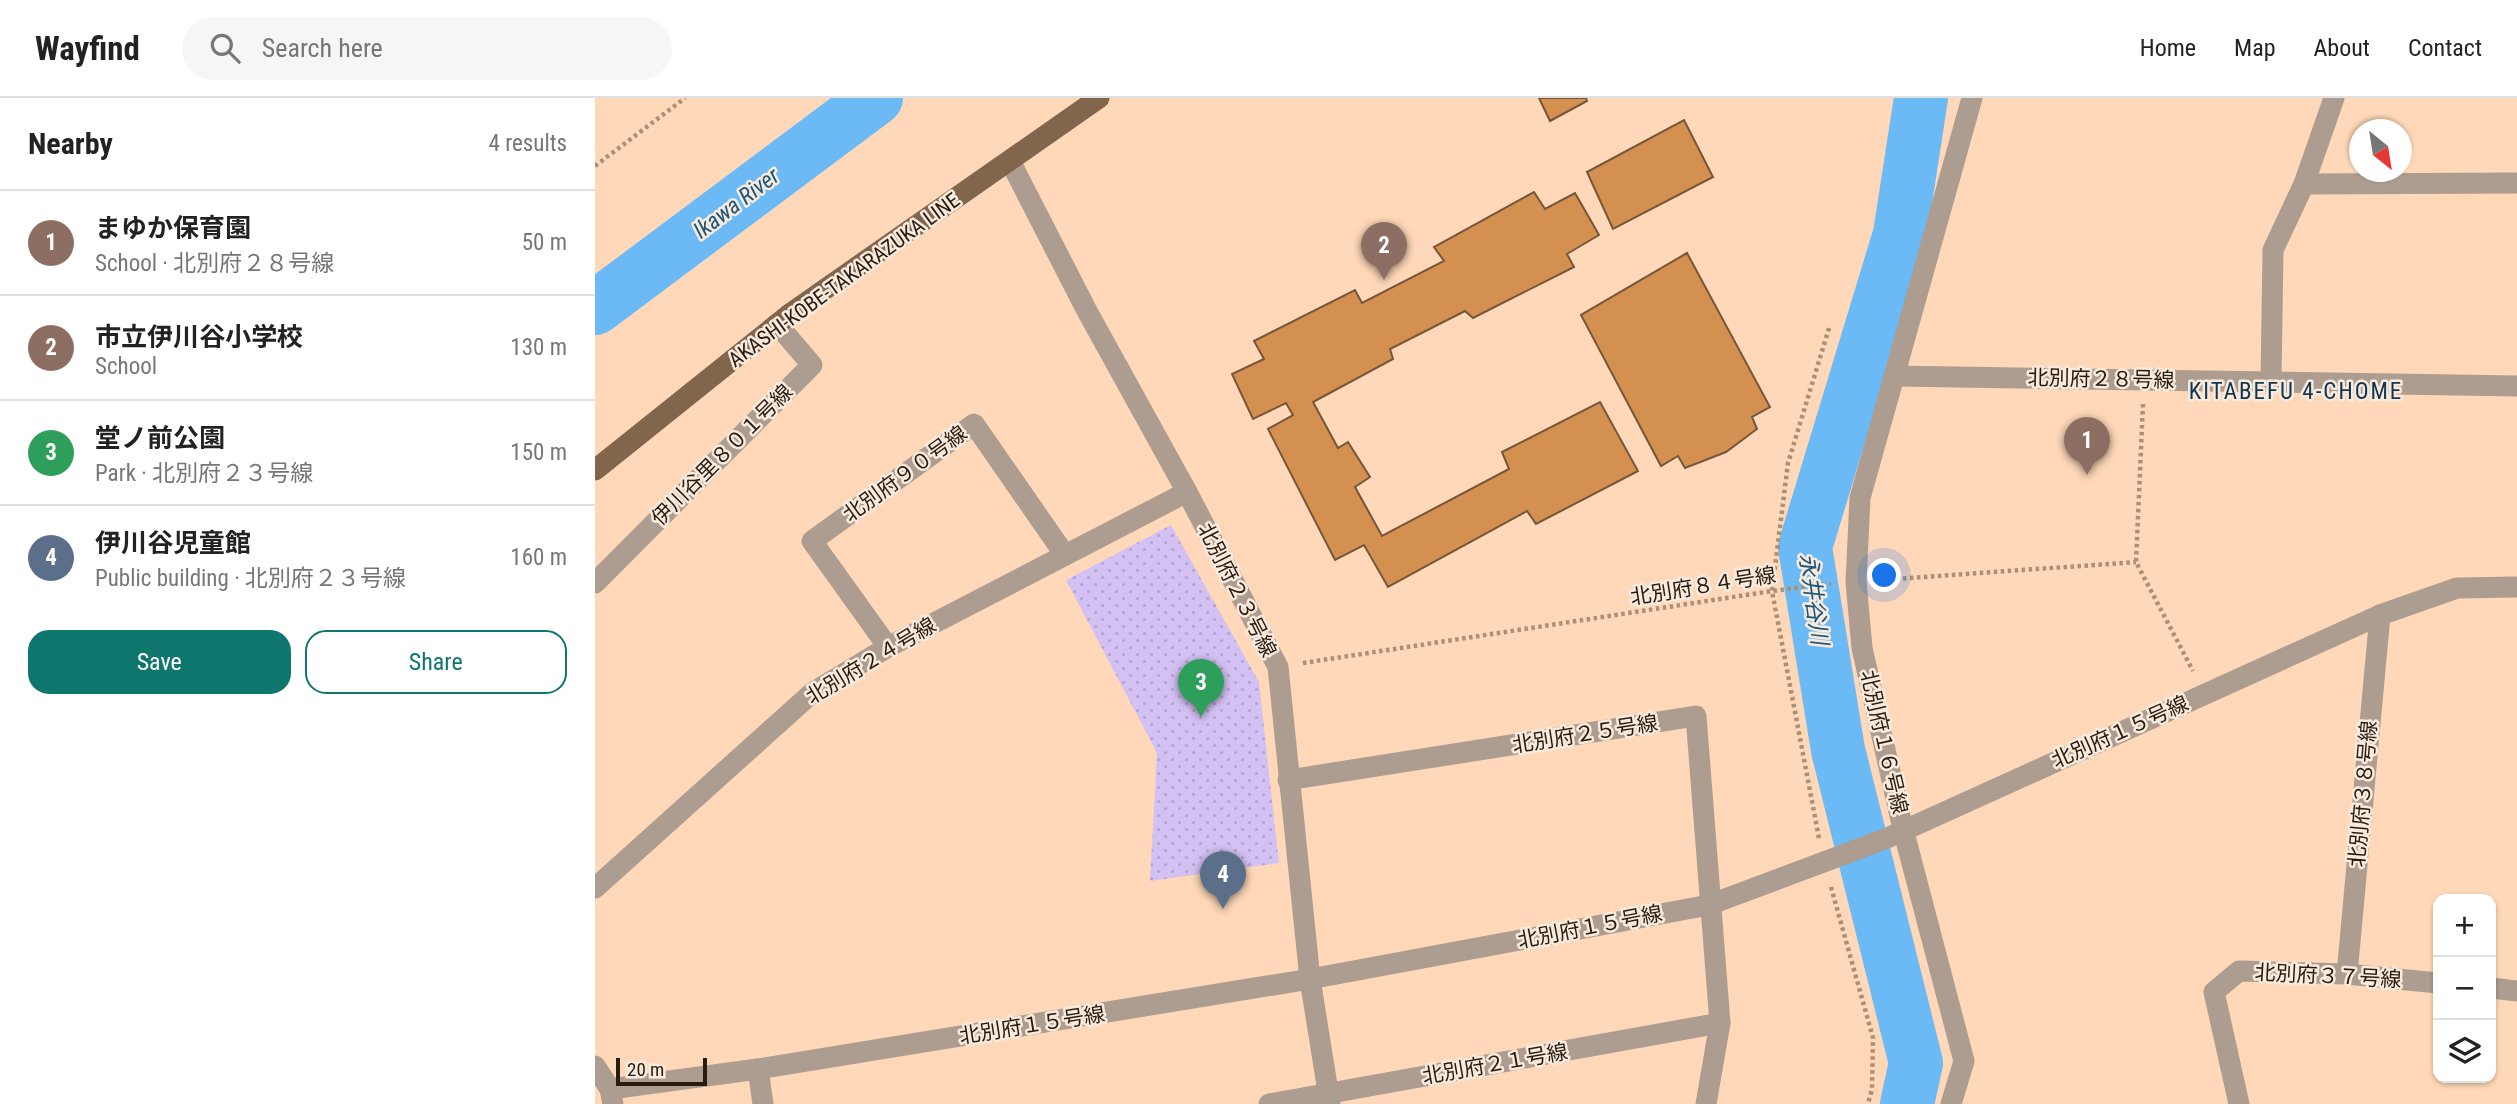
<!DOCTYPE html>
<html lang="en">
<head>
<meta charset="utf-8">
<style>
  body { margin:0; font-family:"Roboto Condensed","Noto Sans JP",sans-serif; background:#f6f6f6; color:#222 }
  .controls { position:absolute; right:21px; bottom:21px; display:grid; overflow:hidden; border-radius:14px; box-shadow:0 2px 5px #0004 }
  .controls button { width:63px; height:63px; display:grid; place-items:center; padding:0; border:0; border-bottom:2px solid #e0e0e0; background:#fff; color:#222; font:35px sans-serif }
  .compass { position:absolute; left:1754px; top:21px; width:63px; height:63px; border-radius:50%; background:#fff; box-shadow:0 2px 5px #0004; rotate:150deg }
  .scale { position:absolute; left:21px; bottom:18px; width:91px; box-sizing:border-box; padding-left:7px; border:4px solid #281b0f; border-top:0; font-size:19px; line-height:24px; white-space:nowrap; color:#281b0f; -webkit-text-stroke:5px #f9eade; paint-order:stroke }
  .you { position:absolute; left:1290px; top:478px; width:24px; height:24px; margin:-18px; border:5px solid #fff; border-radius:50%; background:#1a73e8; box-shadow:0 0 0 10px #1a73e833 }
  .badge { display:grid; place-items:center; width:46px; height:46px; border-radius:50%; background:#0f766e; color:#fff; font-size:23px; font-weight:700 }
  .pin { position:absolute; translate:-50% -58px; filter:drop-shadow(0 2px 4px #0008) }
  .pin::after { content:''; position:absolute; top:37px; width:24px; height:21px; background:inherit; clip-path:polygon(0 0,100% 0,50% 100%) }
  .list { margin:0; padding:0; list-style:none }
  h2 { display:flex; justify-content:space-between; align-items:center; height:91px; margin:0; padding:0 28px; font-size:30px }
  h2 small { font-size:23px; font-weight:400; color:#767676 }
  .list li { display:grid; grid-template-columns:46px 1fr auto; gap:21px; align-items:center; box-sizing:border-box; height:105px; padding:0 28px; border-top:2px solid #e0e0e0 }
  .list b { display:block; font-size:26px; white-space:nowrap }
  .list p { margin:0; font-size:23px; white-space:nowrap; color:#767676 }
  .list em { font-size:23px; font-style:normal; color:#767676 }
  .actions { display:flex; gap:14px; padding:21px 28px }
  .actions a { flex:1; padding:16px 0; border:2px solid #0f766e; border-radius:21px; text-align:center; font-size:24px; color:#0f766e }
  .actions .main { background:#0f766e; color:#fff }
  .icon { flex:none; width:38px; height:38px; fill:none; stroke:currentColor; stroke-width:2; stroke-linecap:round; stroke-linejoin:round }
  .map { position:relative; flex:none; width:1922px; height:1006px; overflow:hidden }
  header { display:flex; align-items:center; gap:42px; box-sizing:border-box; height:98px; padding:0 35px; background:#fff; border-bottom:2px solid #e0e0e0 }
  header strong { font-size:33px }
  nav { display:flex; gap:38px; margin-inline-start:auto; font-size:24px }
  .search { width:490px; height:63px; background:#f6f6f6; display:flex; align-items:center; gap:18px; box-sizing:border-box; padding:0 24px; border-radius:38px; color:#767676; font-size:26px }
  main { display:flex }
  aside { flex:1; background:#fff }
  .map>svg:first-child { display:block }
  .park { fill:url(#park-dots) }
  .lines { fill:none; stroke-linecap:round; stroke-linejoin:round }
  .river { stroke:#6bbaf5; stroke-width:54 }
  .building { fill:#d49051; stroke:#76563a; stroke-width:2 }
  .path { stroke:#ac8f77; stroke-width:4.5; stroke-dasharray:3.5 3.5; stroke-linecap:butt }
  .minor { stroke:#ad9d90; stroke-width:21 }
  .major { stroke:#81654d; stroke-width:21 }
  .labels { text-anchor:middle; stroke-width:5; stroke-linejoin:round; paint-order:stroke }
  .street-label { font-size:21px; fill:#281b0f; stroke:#f9eade }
  .water-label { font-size:23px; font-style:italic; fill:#1c567d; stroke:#f9eade }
  .neighbourhood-label { font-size:23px; letter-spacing:2px; fill:#11354e; stroke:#f9eade }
</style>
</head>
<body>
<header>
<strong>Wayfind</strong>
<div class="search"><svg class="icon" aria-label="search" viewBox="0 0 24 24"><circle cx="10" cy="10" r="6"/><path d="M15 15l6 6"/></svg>Search here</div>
<nav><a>Home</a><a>Map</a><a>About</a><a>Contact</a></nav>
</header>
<main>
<aside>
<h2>Nearby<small>4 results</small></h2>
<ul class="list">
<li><span class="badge" style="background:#8d6e63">1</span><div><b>まゆか保育園</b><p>School · 北別府２８号線</p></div><em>50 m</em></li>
<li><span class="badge" style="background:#8d6e63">2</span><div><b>市立伊川谷小学校</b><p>School</p></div><em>130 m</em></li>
<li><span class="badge" style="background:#2e9e5b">3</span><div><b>堂ノ前公園</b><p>Park · 北別府２３号線</p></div><em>150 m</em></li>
<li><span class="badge" style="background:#5c6f8a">4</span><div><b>伊川谷児童館</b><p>Public building · 北別府２３号線</p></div><em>160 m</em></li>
</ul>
<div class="actions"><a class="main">Save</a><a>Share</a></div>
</aside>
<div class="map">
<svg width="1922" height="1006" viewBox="0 0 1922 1006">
  <defs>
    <pattern id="park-dots" width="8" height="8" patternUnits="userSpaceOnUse" patternTransform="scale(1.75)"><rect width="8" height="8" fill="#d4c1f4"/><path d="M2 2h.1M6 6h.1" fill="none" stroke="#b6a5d0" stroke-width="1.8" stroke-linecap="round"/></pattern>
  </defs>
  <rect width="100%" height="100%" fill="#fed8b8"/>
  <path class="park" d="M576 427 664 584 684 765 555 783 562 655 471 482Z"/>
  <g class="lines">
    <g class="river">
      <path d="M0 210 281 0"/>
      <path d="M1312 1006 1321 965 1243 652 1210 449 1305 136 1326 0"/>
    </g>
  </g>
  <g class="building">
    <path d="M944 0H991L992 3 955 23Z"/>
    <path d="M1089 22 1118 79 1018 131 992 74Z"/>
    <path d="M939 94 950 111 980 95 1004 137 972 156 979 169 878 220 870 213 795 251 798 261 718 304 743 350 753 344 775 379 760 389 787 438 914 371 907 354 1005 304 1043 373 941 426 932 413 793 489 769 447 740 462 673 331 698 317 691 305 658 321 637 276 669 261 659 243 760 192 767 205 849 163 839 149Z"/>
    <path d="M1092 155 1175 309 1157 319 1162 331 1131 354 1090 370 1083 358 1066 368 986 217Z"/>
  </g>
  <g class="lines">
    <g class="path">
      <path d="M0 68 90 0"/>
      <path d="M1548 306 1541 464 1598 573"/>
      <path d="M1287 482 1541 464"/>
      <path d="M708 565 1177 493 1236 486"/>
      <path d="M1224 740 1177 493 1193 365 1235 227"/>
      <path d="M1236 789 1278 940 1277 991 1273 1006"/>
    </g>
    <g class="minor">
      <path d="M415 63 492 213 592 394 683 569 715 881 735 1006"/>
      <path d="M1709 86 1922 85"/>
      <path d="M1300 278 1922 288"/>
      <path d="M1676 283 1678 152 1709 86 1739 0"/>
      <path d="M0 485 217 267 182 226"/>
      <path d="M293 549 217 443 379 326 470 457"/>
      <path d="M693 682 1101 618 1125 925 1111 1006"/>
      <path d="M0 790 217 595 293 549 592 394"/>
      <path d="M1752 876 1785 517"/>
      <path d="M1896 890 1922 893"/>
      <path d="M0 968 15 991 18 1006"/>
      <path d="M163 971 168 1006"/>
      <path d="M15 991 163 971 715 881 1114 807 1290 741 1785 517 1862 490 1922 489"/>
      <path d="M674 1006 1125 925"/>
      <path d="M1356 1006 1369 963 1308 731 1267 550 1261 484 1265 400 1377 0"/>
      <path d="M1644 1006 1619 894 1644 873 1752 876 1843 885"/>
    </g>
    <path class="major" d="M0 372 196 215 504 0"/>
  </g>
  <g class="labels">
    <g class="street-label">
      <text transform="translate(249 182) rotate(-36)" y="7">AKASHI-KOBE-TAKARAZUKA LINE</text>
      <text transform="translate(1506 281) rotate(1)" y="7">北別府２８号線</text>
      <text transform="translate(127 357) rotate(-45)" y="7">伊川谷里８０１号線</text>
      <text transform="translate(310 376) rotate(-36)" y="7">北別府９０号線</text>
      <text transform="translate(1108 488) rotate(-9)" y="7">北別府８４号線</text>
      <text transform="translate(642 492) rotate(63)" y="7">北別府２３号線</text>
      <text transform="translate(276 563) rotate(-31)" y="7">北別府２４号線</text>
      <text transform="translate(1525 634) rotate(-24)" y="7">北別府１５号線</text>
      <text transform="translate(990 636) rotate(-9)" y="7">北別府２５号線</text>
      <text transform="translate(1289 644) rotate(77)" y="7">北別府１６号線</text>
      <text transform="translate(1768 696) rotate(-85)" y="7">北別府３８号線</text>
      <text transform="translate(995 829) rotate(-11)" y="7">北別府１５号線</text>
      <text transform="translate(1733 878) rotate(3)" y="7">北別府３７号線</text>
      <text transform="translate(437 927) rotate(-9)" y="7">北別府１５号線</text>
      <text transform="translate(900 966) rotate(-10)" y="7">北別府２１号線</text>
    </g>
    <g class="water-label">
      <text transform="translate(141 105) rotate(-37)" y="8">Ikawa River</text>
      <text transform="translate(1219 501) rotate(82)" y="8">永井谷川</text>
    </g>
    <g class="neighbourhood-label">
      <text x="1701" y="301">KITABEFU 4-CHOME</text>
    </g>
  </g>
</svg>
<div class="controls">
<button>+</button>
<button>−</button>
<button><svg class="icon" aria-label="layers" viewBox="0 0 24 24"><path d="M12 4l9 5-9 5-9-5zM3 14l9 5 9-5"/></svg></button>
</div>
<svg class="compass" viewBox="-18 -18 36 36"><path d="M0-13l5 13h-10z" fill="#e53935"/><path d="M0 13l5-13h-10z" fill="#767676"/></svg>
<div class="scale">20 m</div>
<div class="you"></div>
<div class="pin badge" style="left:1492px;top:377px;background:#8d6e63">1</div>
<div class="pin badge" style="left:789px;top:182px;background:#8d6e63">2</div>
<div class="pin badge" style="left:606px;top:619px;background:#2e9e5b">3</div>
<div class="pin badge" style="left:628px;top:811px;background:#5c6f8a">4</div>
</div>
</main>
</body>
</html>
